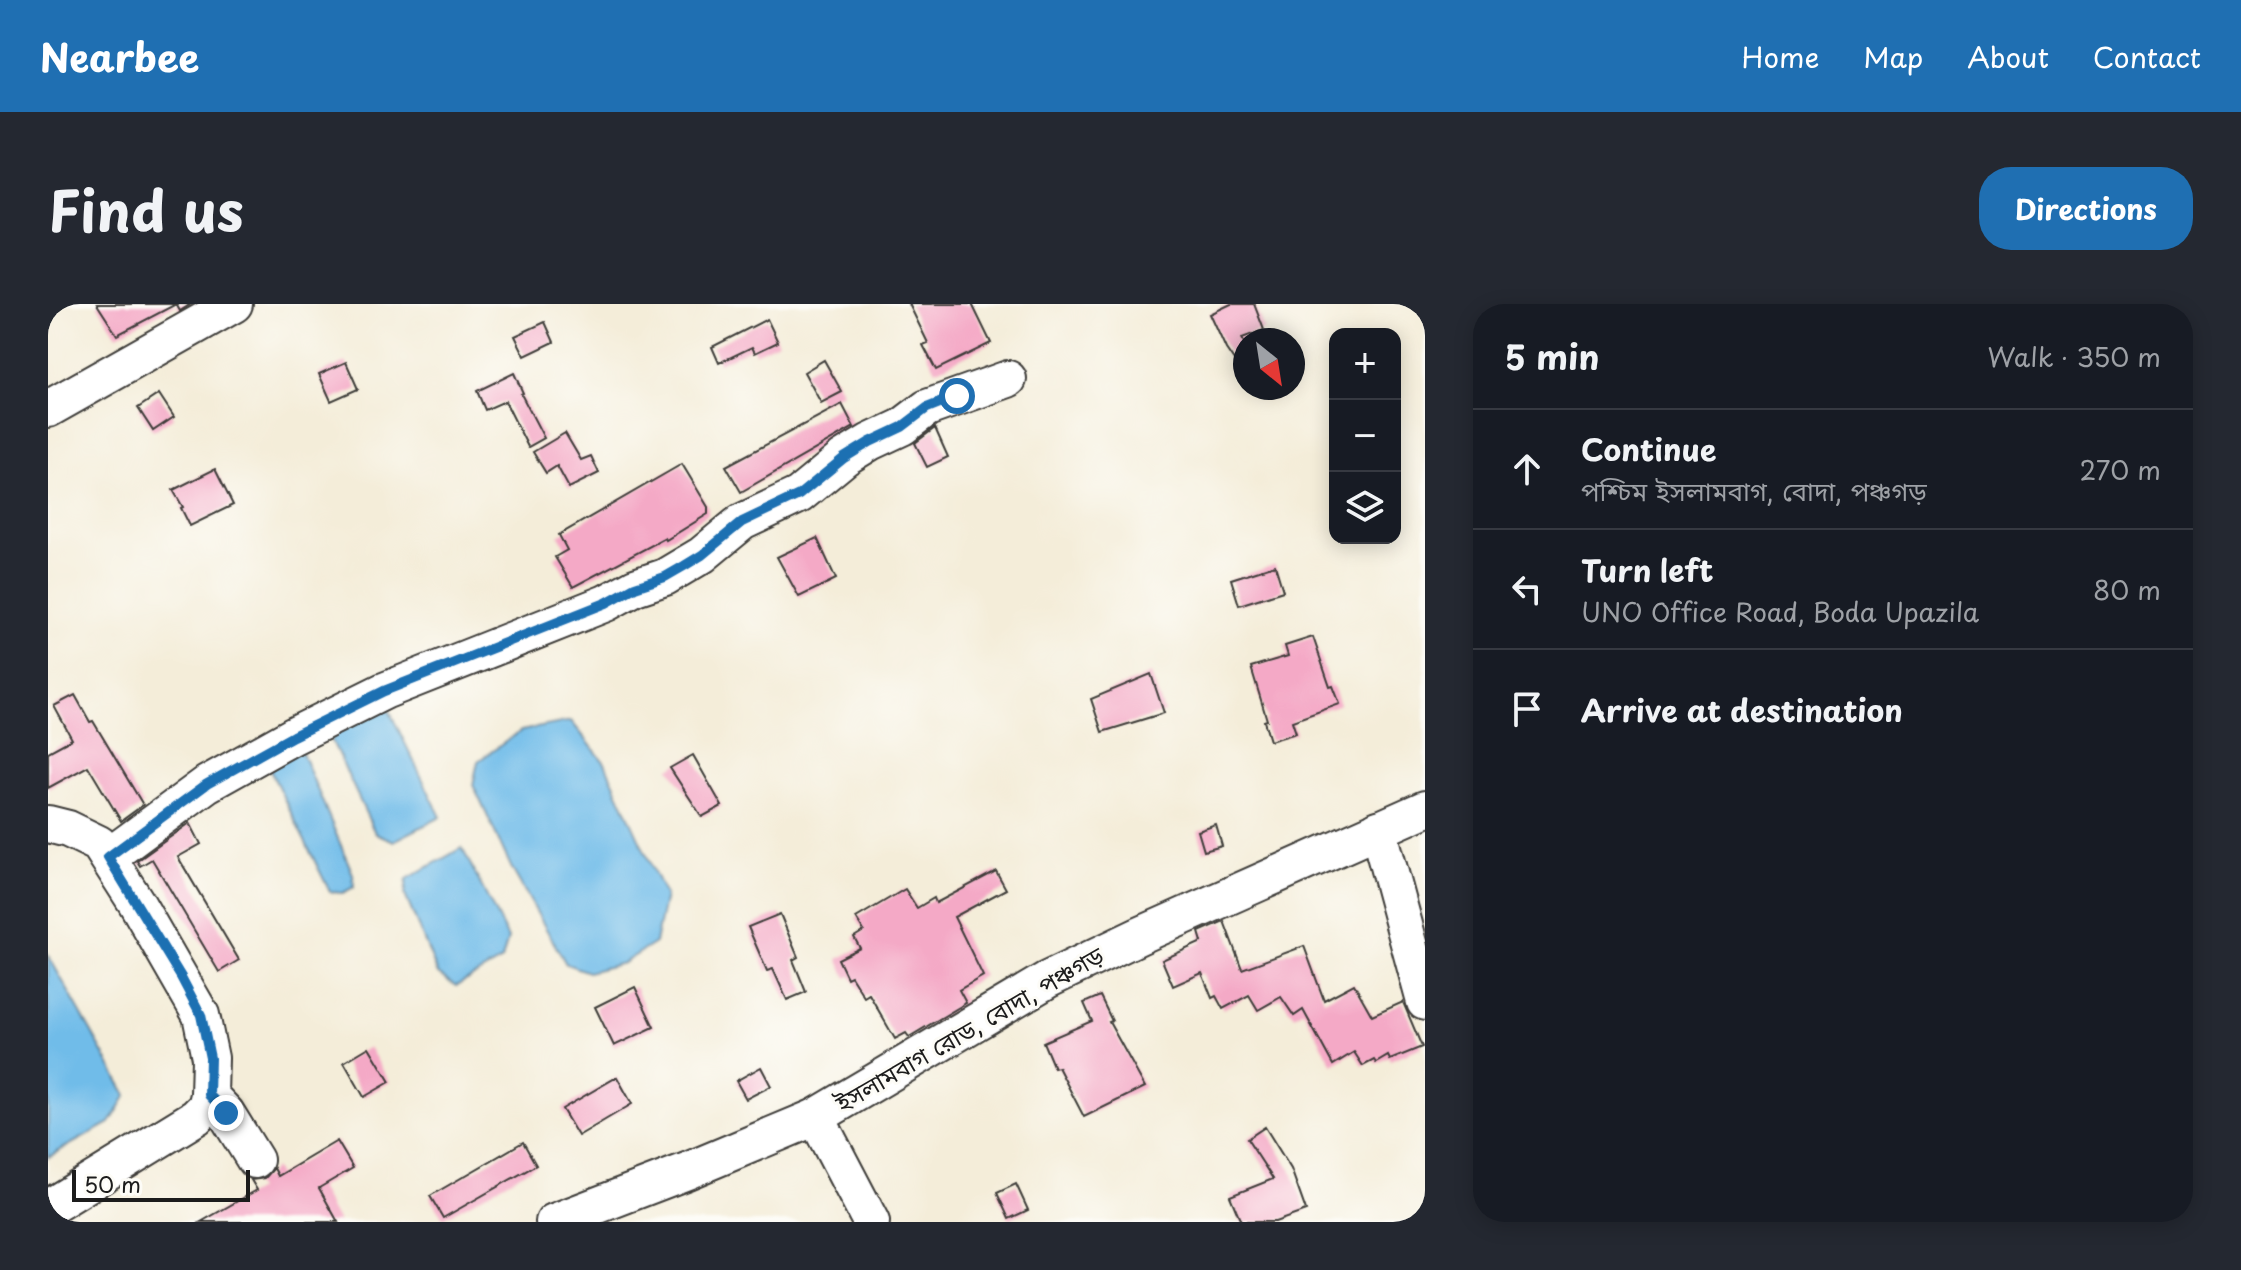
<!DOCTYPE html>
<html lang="en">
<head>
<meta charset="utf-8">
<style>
  body { margin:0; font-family:"Playpen Sans","Noto Sans Bengali",sans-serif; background:#242831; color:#f1f3f6 }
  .controls { position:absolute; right:24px; top:24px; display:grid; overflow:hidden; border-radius:16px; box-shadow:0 4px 20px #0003 }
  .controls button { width:72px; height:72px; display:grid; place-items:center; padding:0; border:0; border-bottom:2px solid #363941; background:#171b24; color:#f1f3f6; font:40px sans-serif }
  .compass { position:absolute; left:1185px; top:24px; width:72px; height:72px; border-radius:50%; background:#171b24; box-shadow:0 4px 20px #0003; rotate:150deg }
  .scale { position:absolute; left:24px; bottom:20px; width:178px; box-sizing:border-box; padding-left:8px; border:4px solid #1c1c1c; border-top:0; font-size:22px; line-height:28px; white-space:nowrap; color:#1c1c1c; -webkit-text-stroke:6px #fdfcf7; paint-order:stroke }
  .stop { position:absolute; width:24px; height:24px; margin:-18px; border:6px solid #1f6fb2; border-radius:50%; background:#fff }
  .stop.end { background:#1f6fb2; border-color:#fff; box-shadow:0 2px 8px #0008 }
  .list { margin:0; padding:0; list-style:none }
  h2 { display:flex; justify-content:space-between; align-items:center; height:104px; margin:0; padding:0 32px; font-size:34px }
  h2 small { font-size:26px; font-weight:400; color:#9ea1a6 }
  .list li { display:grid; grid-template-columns:52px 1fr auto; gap:24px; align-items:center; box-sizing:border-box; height:120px; padding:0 32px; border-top:2px solid #363941 }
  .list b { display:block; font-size:30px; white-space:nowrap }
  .list p { margin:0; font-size:26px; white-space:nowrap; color:#9ea1a6 }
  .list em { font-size:26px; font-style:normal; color:#9ea1a6 }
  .icon { flex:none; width:44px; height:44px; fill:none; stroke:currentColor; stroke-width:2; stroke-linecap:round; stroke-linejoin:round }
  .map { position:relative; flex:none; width:1377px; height:918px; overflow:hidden; border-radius:32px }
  header { display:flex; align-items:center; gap:48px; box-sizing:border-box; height:112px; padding:0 40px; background:#1f6fb2; color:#fff }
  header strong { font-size:38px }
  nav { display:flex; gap:44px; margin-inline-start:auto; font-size:28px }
  .intro { display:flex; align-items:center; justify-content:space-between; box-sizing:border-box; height:192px; padding:0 48px }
  h1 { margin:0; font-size:56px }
  .button { padding:20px 36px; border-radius:32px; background:#1f6fb2; color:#fff; font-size:28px; font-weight:700 }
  main { display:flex; gap:48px; padding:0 48px }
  aside { flex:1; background:#171b24; border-radius:32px; box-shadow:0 4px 20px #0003 }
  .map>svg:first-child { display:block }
  .water { fill:#6fbce9; stroke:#466c82; stroke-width:2 }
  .building { fill:#f4a9c6 }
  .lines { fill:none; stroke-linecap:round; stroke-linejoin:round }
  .minor-casing { stroke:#3c3b38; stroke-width:40 }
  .minor { stroke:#fff; stroke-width:36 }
  .route { stroke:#1f6fb2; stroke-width:10 }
  .labels { text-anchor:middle; stroke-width:6; stroke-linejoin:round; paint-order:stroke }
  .street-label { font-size:24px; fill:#1c1c1c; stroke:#fdfcf7 }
</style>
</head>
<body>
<header>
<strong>Nearbee</strong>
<nav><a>Home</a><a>Map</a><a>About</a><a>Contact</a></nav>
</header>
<div class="intro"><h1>Find us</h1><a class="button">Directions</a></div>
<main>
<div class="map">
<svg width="1377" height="918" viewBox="0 0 1377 918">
  <rect width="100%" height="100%" fill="#fdfcf7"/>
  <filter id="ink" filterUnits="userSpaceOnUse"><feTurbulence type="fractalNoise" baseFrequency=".0125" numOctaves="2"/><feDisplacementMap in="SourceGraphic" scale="16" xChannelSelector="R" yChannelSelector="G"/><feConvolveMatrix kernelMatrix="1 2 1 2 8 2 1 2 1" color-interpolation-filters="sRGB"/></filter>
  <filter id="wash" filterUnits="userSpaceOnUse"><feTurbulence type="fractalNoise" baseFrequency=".006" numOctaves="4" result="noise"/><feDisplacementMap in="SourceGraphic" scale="32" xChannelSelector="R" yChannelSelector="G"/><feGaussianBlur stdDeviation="1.8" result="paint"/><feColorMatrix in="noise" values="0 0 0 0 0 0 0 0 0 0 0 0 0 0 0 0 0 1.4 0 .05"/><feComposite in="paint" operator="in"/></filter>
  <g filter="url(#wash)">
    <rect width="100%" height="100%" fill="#f4edd9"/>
    <g class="water">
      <path d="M337 398 393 513 346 537 327 529 283 435V422Z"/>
      <path d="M523 417 557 459 617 592 607 639 575 659 540 668 518 660 464 565 425 481 430 457 473 427Z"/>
      <path d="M241 444 254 449 305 570 306 583 295 589 282 588 219 460Z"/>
      <path d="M414 544 460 634 454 656 408 682 390 670 357 591 359 575Z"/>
      <path d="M0 651 79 791 62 819 0 853Z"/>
    </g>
    <g id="blocks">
      <g class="building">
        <path d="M49 0H143L132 7 128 0 69 31Z"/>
        <path d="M861 0H924L943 39 888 66 875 41 880 39Z"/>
        <path d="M1183 0H1206L1216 26 1194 34 1197 41V73L1178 45 1162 10Z"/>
        <path d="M719 15 730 38 707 49 704 43 671 59 664 43Z"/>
        <path d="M497 18 506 38 477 52 467 32Z"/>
        <path d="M776 56 794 88 773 99 756 68Z"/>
        <path d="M298 58 310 85 283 97 271 70Z"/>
        <path d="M466 69 475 89 473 90 496 134 480 143 457 97 437 106 429 87Z"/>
        <path d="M111 90 126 113 105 127 90 104Z"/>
        <path d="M794 100 806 123 693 188 678 162Z"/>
        <path d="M887 124 900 153 879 163 867 139Z"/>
        <path d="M517 129 533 156 543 152 551 169 521 184 509 162 498 169 485 148Z"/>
        <path d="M634 160 660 203V210L618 236 617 234 525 283 507 253 519 246 511 231Z"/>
        <path d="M167 165 185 201 142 222 133 204 135 203 125 186Z"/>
        <path d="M769 234 788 275 751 293 729 253Z"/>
        <path d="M1227 261 1235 287 1191 301 1183 275Z"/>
        <path d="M1265 333 1282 383 1285 382 1292 400 1244 417 1248 429 1222 437 1216 417 1219 416 1203 363 1240 352 1237 342Z"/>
        <path d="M1103 370 1116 409 1054 428 1043 395Z"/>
        <path d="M27 391 42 418 45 417 95 501 73 517 40 462 0 484V448L24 435 6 402Z"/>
        <path d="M645 451 674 502 654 513 622 464Z"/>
        <path d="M142 519 153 540 130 553 191 656 171 668 104 555 92 562 89 557Z"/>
        <path d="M1168 521 1174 542 1156 547 1150 527Z"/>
        <path d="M948 567 958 585 906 613 935 672 911 686 918 699 861 733 858 729 847 735 821 690 816 693 803 672 799 674 790 655 812 644 806 633 816 627 808 614 857 585 869 604 886 594 888 599Z"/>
        <path d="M732 610 750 653 745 656 758 688 739 696 725 665 719 667 700 623Z"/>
        <path d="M1176 617 1194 665 1256 642 1276 696 1306 680 1324 712 1355 698 1374 743 1342 756 1340 752 1328 759 1326 756 1315 762 1306 748 1285 761 1255 706 1246 712 1233 693 1210 706 1201 691 1175 705 1168 692 1164 694 1154 669 1125 682 1114 656 1154 638 1151 628Z"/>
        <path d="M587 683 606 723 566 742 547 703Z"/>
        <path d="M1052 692 1064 717 1061 718 1097 783 1036 813 1010 763 1006 764 995 738 1044 717 1036 699Z"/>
        <path d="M321 743 342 778 316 793 296 758Z"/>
        <path d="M713 763 723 782 698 795 688 777Z"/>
        <path d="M569 773 584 800 530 832 514 805Z"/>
        <path d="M1217 823 1243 865 1258 907 1227 918H1193L1182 892 1225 875 1199 835Z"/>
        <path d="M289 837 305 864 271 884 290 918H153L209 886 203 876 217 874 226 864 230 872Z"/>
        <path d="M475 838 488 861 395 914 382 892Z"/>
        <path d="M968 880 980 906 961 915 949 889Z"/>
      </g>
    </g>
  </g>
  <g filter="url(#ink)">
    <use href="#blocks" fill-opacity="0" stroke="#3c3b38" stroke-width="2"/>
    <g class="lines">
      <defs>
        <g id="minor">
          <path d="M0 105 186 0"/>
          <path d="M0 520 20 525 51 540 88 598 153 711 162 754 161 791 178 809 207 856"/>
          <path d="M1330 525 1377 698"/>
          <path d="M60 553 159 480 245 432 336 387 558 299 587 283 617 273 654 251 694 218 751 191 796 154 822 138 854 123 879 104 960 75"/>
          <path d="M768 813 823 918"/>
          <path d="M0 904 148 813 158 803 161 791"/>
          <path d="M506 918 639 867 768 813 999 676 1091 632 1377 505"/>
        </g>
      </defs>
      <use href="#minor" class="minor-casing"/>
      <use href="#minor" class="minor"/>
    </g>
  </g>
  <g class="lines" filter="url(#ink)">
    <path class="route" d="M178 809 161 791 162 754 153 711 133 673 60 553 159 480 245 432 336 387 558 299 587 283 617 273 636 262 654 251 694 218 751 191 796 154 822 138 854 123 879 104 909 92"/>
  </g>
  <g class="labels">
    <g class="street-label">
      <text transform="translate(922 726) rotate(-30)" y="8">ইসলামবাগ রোড, বোদা, পঞ্চগড়</text>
    </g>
  </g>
</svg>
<div class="controls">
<button>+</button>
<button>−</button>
<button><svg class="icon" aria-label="layers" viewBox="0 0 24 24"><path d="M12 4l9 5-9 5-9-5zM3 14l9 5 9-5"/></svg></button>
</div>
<svg class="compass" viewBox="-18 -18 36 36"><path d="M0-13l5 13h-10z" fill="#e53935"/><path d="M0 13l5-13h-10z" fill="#9ea1a6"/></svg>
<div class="scale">50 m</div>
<div class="stop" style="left:909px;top:92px"></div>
<div class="stop end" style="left:178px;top:809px"></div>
</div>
<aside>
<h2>5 min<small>Walk · 350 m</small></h2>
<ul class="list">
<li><svg class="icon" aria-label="ahead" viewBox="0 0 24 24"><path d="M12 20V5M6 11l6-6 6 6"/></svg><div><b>Continue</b><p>পশ্চিম ইসলামবাগ, বোদা, পঞ্চগড়</p></div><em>270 m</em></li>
<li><svg class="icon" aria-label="left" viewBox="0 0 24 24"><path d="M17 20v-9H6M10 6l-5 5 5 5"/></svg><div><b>Turn left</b><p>UNO Office Road, Boda Upazila</p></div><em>80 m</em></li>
<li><svg class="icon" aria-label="arrive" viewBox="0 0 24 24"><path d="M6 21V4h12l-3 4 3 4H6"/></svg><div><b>Arrive at destination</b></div></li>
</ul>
</aside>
</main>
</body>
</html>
